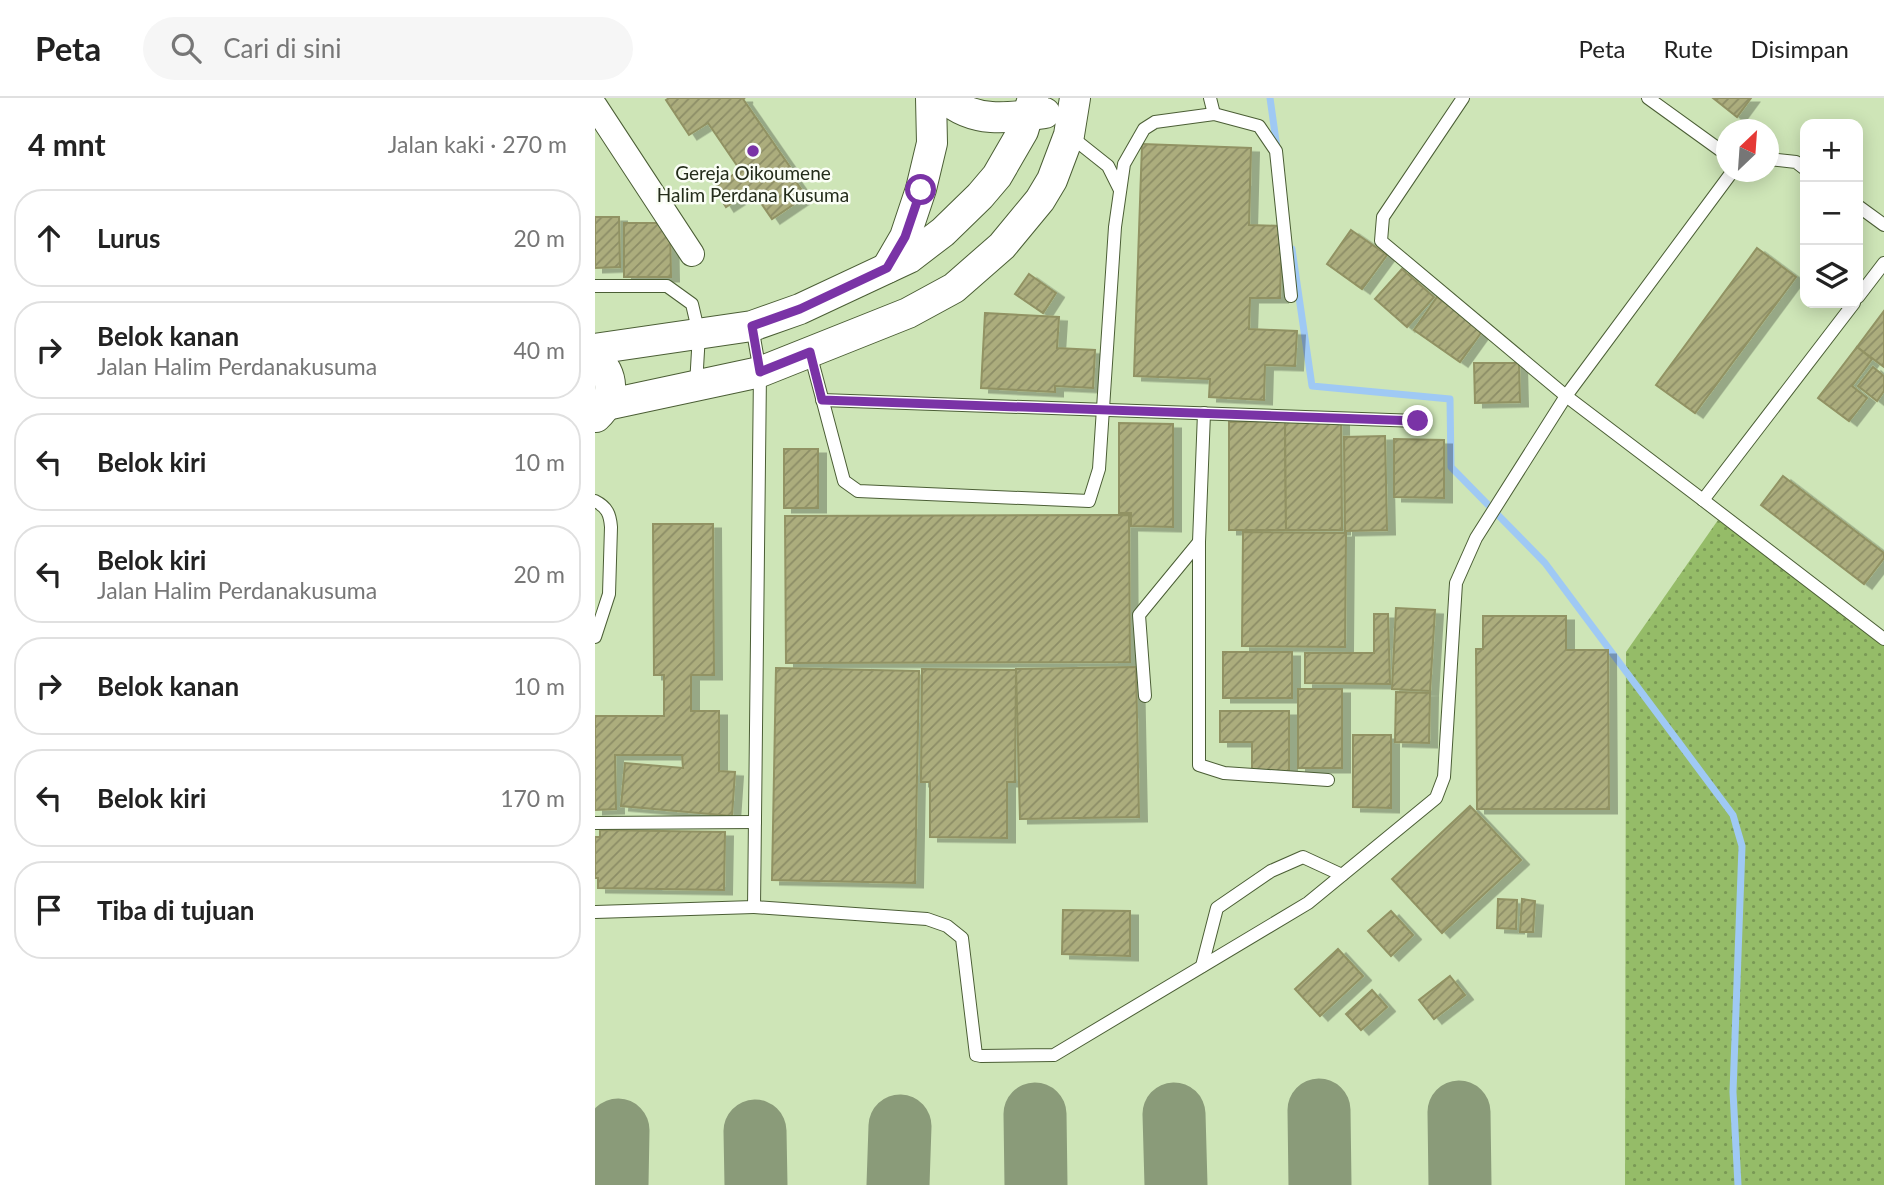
<!DOCTYPE html>
<html lang="id">
<head>
<meta charset="utf-8">
<style>
  body { margin:0; font-family:Lato,sans-serif; background:#f6f6f6; color:#222 }
  .controls { position:absolute; right:21px; top:21px; display:grid; overflow:hidden; border-radius:14px; box-shadow:0 4px 18px #0003 }
  .controls button { width:63px; height:63px; display:grid; place-items:center; padding:0; border:0; border-bottom:2px solid #e0e0e0; background:#fff; color:#222; font:35px sans-serif }
  .compass { position:absolute; left:1121px; top:21px; width:63px; height:63px; border-radius:50%; background:#fff; box-shadow:0 4px 18px #0003; rotate:25deg }
  .stop { position:absolute; width:21px; height:21px; margin:-16px; border:5px solid #7a33a6; border-radius:50%; background:#fff }
  .stop.end { background:#7a33a6; border-color:#fff; box-shadow:0 2px 7px #0008 }
  .list { margin:0; padding:0; list-style:none }
  h2 { display:flex; justify-content:space-between; align-items:center; height:91px; margin:0; padding:0 28px; font-size:30px }
  h2 small { font-size:23px; font-weight:400; color:#767676 }
  .list li { display:grid; grid-template-columns:46px 1fr auto; gap:21px; align-items:center; box-sizing:border-box; height:98px; margin:0 14px 14px; padding:0 14px; border:2px solid #e0e0e0; border-radius:28px }
  .list b { display:block; font-size:26px; white-space:nowrap }
  .list p { margin:0; font-size:23px; white-space:nowrap; color:#767676 }
  .list em { font-size:23px; font-style:normal; color:#767676 }
  .icon { flex:none; width:38px; height:38px; fill:none; stroke:currentColor; stroke-width:2; stroke-linecap:round; stroke-linejoin:round }
  .map { position:relative; flex:none; width:1289px; height:1087px; overflow:hidden }
  header { display:flex; align-items:center; gap:42px; box-sizing:border-box; height:98px; padding:0 35px; background:#fff; border-bottom:2px solid #e0e0e0 }
  header strong { font-size:33px }
  nav { display:flex; gap:38px; margin-inline-start:auto; font-size:24px }
  .search { width:490px; height:63px; background:#f6f6f6; display:flex; align-items:center; gap:18px; box-sizing:border-box; padding:0 24px; border-radius:38px; color:#767676; font-size:26px }
  main { display:flex }
  aside { flex:1; background:#fff }
  .map>svg:first-child { display:block }
  .grass { fill:url(#grass-dots) }
  .lines { fill:none; stroke-linecap:round; stroke-linejoin:round }
  .stream { stroke:#9fc9f4; stroke-width:7 }
  .taxiway { stroke:#8a9b79; stroke-width:63 }
  .building { fill:url(#building-hatch); stroke:#919263; stroke-width:2; filter:url(#shadow) }
  .service-casing { stroke:#4b5e35; stroke-width:14 }
  .minor-casing { stroke:#4b5e35; stroke-width:26 }
  .tertiary-casing { stroke:#4b5e35; stroke-width:32 }
  .service { stroke:#fff; stroke-width:12 }
  .minor { stroke:#fff; stroke-width:24 }
  .tertiary { stroke:#fff; stroke-width:30 }
  .route { stroke:#7a33a6; stroke-width:9 }
  .poi-dot { fill:#7a33a6; stroke:#fafef5; stroke-width:2.5 }
  .labels { text-anchor:middle; stroke-width:5; stroke-linejoin:round; paint-order:stroke }
  .poi-label { font-size:19px; fill:#242c1b; stroke:#fafef5 }
</style>
</head>
<body>
<header>
<strong>Peta</strong>
<div class="search"><svg class="icon" aria-label="search" viewBox="0 0 24 24"><circle cx="10" cy="10" r="6"/><path d="M15 15l6 6"/></svg>Cari di sini</div>
<nav><a>Peta</a><a>Rute</a><a>Disimpan</a></nav>
</header>
<main>
<aside>
<h2>4 mnt<small>Jalan kaki · 270 m</small></h2>
<ul class="list">
<li><svg class="icon" aria-label="ahead" viewBox="0 0 24 24"><path d="M12 20V5M6 11l6-6 6 6"/></svg><div><b>Lurus</b></div><em>20 m</em></li>
<li><svg class="icon" aria-label="right" viewBox="0 0 24 24"><path d="M7 20v-9h11M14 6l5 5-5 5"/></svg><div><b>Belok kanan</b><p>Jalan Halim Perdanakusuma</p></div><em>40 m</em></li>
<li><svg class="icon" aria-label="left" viewBox="0 0 24 24"><path d="M17 20v-9H6M10 6l-5 5 5 5"/></svg><div><b>Belok kiri</b></div><em>10 m</em></li>
<li><svg class="icon" aria-label="left" viewBox="0 0 24 24"><path d="M17 20v-9H6M10 6l-5 5 5 5"/></svg><div><b>Belok kiri</b><p>Jalan Halim Perdanakusuma</p></div><em>20 m</em></li>
<li><svg class="icon" aria-label="right" viewBox="0 0 24 24"><path d="M7 20v-9h11M14 6l5 5-5 5"/></svg><div><b>Belok kanan</b></div><em>10 m</em></li>
<li><svg class="icon" aria-label="left" viewBox="0 0 24 24"><path d="M17 20v-9H6M10 6l-5 5 5 5"/></svg><div><b>Belok kiri</b></div><em>170 m</em></li>
<li><svg class="icon" aria-label="arrive" viewBox="0 0 24 24"><path d="M6 21V4h12l-3 4 3 4H6"/></svg><div><b>Tiba di tujuan</b></div></li>
</ul>
</aside>
<div class="map">
<svg width="1289" height="1087" viewBox="0 0 1289 1087">
  <defs>
    <pattern id="grass-dots" width="8" height="8" patternUnits="userSpaceOnUse" patternTransform="scale(1.75)"><rect width="8" height="8" fill="#95bc68"/><path d="M2 2h.1M6 6h.1" fill="none" stroke="#799955" stroke-width="1.8" stroke-linecap="round"/></pattern>
    <pattern id="building-hatch" width="6" height="6" patternUnits="userSpaceOnUse" patternTransform="scale(1.75)"><rect width="6" height="6" fill="#acad7d"/><path d="M-1 1l2-2M0 6l6-6M5 7l2-2" fill="none" stroke="#8c8d66"/></pattern>
    <filter id="shadow"><feDropShadow dx="8" dy="4.5" stdDeviation="0" flood-color="#0004"/></filter>
  </defs>
  <rect width="100%" height="100%" fill="#cee5b7"/>
  <path class="grass" d="M1123 422 1289 544V1087H1030L1031 554Z"/>
  <g class="lines">
    <g class="stream">
      <path d="M675 0 682 50"/>
      <path d="M697 151 717 288 855 301 856 369 950 465 1138 717 1147 748 1138 994 1143 1087"/>
    </g>
    <g class="taxiway">
      <path d="M724 1012 725 1087"/>
      <path d="M864 1014 865 1087"/>
      <path d="M440 1016 441 1087"/>
      <path d="M579 1016 581 1087"/>
      <path d="M160 1033 161 1087"/>
      <path d="M22 1087 23 1032"/>
      <path d="M303 1087 305 1028"/>
    </g>
  </g>
  <g class="building">
    <path d="M74 0H150L148 1 195 69 192 71 211 98 177 121 157 92 131 109 119 90 145 72 113 25 94 37 71 2Z"/>
    <path d="M1118 0H1156L1142 19Z"/>
    <path d="M547 46 656 50 654 127 687 128 685 200H655L654 231 702 233 700 268 670 267 669 302 614 299 615 281 539 278Z"/>
    <path d="M0 119H24L25 169 0 170Z"/>
    <path d="M29 125H75L76 179H29Z"/>
    <path d="M756 132 792 157 767 191 732 166Z"/>
    <path d="M1162 150 1201 179 1100 315 1061 287Z"/>
    <path d="M807 171 839 199 812 229 780 201Z"/>
    <path d="M434 176 461 195 448 215 420 196Z"/>
    <path d="M842 199 888 232 865 264 819 232Z"/>
    <path d="M1289 213V269L1262 249Z"/>
    <path d="M390 215 464 219 462 250 500 252 498 290 460 288V294L386 290Z"/>
    <path d="M1262 249 1277 261 1257 288 1272 300 1254 323 1223 300Z"/>
    <path d="M879 265H924L925 304 880 305Z"/>
    <path d="M1278 269 1289 278V293L1282 303 1263 288Z"/>
    <path d="M690 323 691 432H634V324Z"/>
    <path d="M690 323H746L747 432H691Z"/>
    <path d="M524 325 578 326V429L536 428V415H524Z"/>
    <path d="M790 338 792 432 750 433 749 339Z"/>
    <path d="M799 341 849 342V400L799 399Z"/>
    <rect x="189" y="351" width="34" height="59"/>
    <path d="M1188 378 1289 455V460L1269 486 1166 407Z"/>
    <path d="M534 417 535 564 191 565 190 418Z"/>
    <path d="M58 426H118L119 577H96V613H124V673L140 674 137 718 26 708 30 665 88 670 87 657H20L21 711 0 712V618H69V577H59Z"/>
    <path d="M648 434 751 435 750 549 647 548Z"/>
    <path d="M801 510 840 512 835 593 797 591Z"/>
    <path d="M779 516H793L795 586 710 585V555H779Z"/>
    <path d="M888 518H971V552H1013L1014 711H882L881 551H888Z"/>
    <rect x="628" y="554" width="69" height="46"/>
    <path d="M541 569 544 719 425 721 421 571Z"/>
    <path d="M181 570 324 573 320 785 177 782Z"/>
    <path d="M327 571 421 572 420 684H412V740L335 739V684H326Z"/>
    <rect x="703" y="591" width="44" height="79"/>
    <path d="M801 594 835 595 834 645 800 644Z"/>
    <path d="M625 613H694V675H657V644H625Z"/>
    <path d="M758 637H796V710L758 709Z"/>
    <path d="M875 708 926 762 847 835 797 781Z"/>
    <path d="M5 732 130 734 129 792 3 790V780H0V739H5Z"/>
    <path d="M903 801 922 802 921 831 902 830Z"/>
    <path d="M927 801 940 803 938 834H925Z"/>
    <path d="M468 812 535 813V858L467 856Z"/>
    <path d="M796 813 818 837 796 858 773 833Z"/>
    <path d="M743 851 768 878 725 918 700 891Z"/>
    <path d="M855 878 870 897 839 921 824 902Z"/>
    <path d="M777 892 792 909 766 932 751 916Z"/>
  </g>
  <g class="lines">
    <defs>
      <g id="service">
        <path d="M615 0 619 16"/>
        <path d="M868 0 788 119 786 143 971 298 1108 402 1259 205"/>
        <path d="M1053 0 1132 57"/>
        <path d="M474 37 513 68 525 92"/>
        <path d="M1174 61 1201 64 1210 71"/>
        <path d="M1263 108 1289 127"/>
        <path d="M0 188H72L97 206 104 236 101 287"/>
        <path d="M1263 199 1289 165"/>
        <path d="M215 255 249 383 263 393 494 403 504 371 520 129 529 66 549 31 560 24 619 16 664 28 681 53 696 198"/>
        <path d="M227 302 823 323"/>
        <path d="M609 315 604 444V667L629 675 733 682"/>
        <path d="M1108 402 1289 541"/>
        <path d="M0 403C12 409 15 416 16 429L14 496 0 539"/>
        <path d="M550 598 544 517 604 444"/>
        <path d="M0 725 160 724"/>
        <path d="M159 809 332 821 352 828 367 840 381 957 386 958 459 957 713 805 841 700 849 679 861 485 881 440 971 298 1137 74"/>
        <path d="M0 814 159 809 165 274 157 228"/>
        <path d="M607 868 622 810 676 773 708 759 747 777"/>
      </g>
      <path id="minor" d="M0 8 97 156"/>
      <g id="tertiary">
        <path d="M350 0C379 26 415 20 450 15"/>
        <path d="M292 170 310 139 326 91 337 45 336 0"/>
        <path d="M0 251 157 228 205 211 314 160 348 134 385 98 402 78 428 33 438 0"/>
        <path d="M0 259C19 276 21 300 1 319"/>
        <path d="M11 307 165 274 313 215 359 190 407 148 445 102 457 82 474 37 480 0"/>
      </g>
    </defs>
    <use href="#service" class="service-casing"/>
    <use href="#minor" class="minor-casing"/>
    <use href="#tertiary" class="tertiary-casing"/>
    <use href="#service" class="service"/>
    <use href="#minor" class="minor"/>
    <use href="#tertiary" class="tertiary"/>
  </g>
  <g class="lines">
    <path class="route" d="M326 92 310 139 292 170 205 211 157 228 165 274 215 254 227 302 823 323"/>
  </g>
  <circle class="poi-dot" cx="158" cy="53" r="7"/>
  <g class="labels">
    <g class="poi-label">
      <text x="158" y="82">Gereja Oikoumene<tspan x="158" dy="22">Halim Perdana Kusuma</tspan></text>
    </g>
  </g>
</svg>
<div class="controls">
<button>+</button>
<button>−</button>
<button><svg class="icon" aria-label="layers" viewBox="0 0 24 24"><path d="M12 4l9 5-9 5-9-5zM3 14l9 5 9-5"/></svg></button>
</div>
<svg class="compass" viewBox="-18 -18 36 36"><path d="M0-13l5 13h-10z" fill="#e53935"/><path d="M0 13l5-13h-10z" fill="#767676"/></svg>
<div class="stop" style="left:326px;top:92px"></div>
<div class="stop end" style="left:823px;top:323px"></div>
</div>
</main>
</body>
</html>
